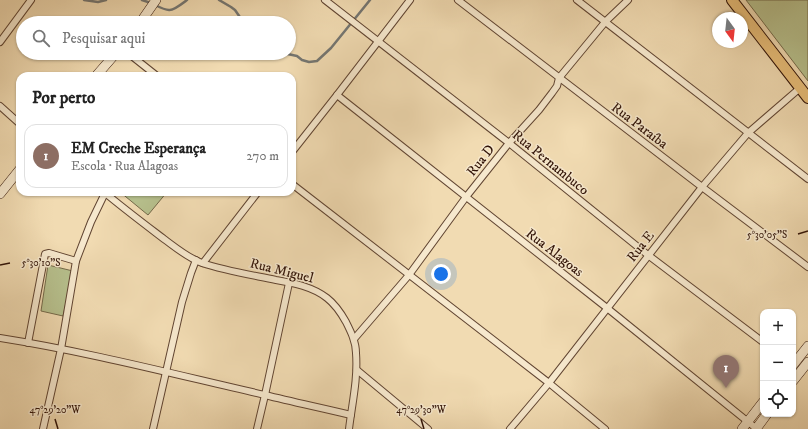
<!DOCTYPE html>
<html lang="pt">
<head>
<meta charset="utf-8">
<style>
  body { margin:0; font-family:"IM FELL DW Pica",serif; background:#f2f2f2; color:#222 }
  .controls { position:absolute; right:12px; bottom:12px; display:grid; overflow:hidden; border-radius:8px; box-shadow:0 1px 3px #0004 }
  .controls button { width:36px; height:36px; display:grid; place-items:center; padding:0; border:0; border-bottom:1px solid #e0e0e0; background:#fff; color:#222; font:20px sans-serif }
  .compass { position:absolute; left:712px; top:12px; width:36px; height:36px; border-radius:50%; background:#fff; box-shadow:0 1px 3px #0004; rotate:165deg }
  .you { position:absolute; left:441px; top:274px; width:14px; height:14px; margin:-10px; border:3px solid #fff; border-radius:50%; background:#1a73e8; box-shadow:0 0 0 6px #1a73e833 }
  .badge { display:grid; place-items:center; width:26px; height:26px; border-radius:50%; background:#db2777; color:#fff; font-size:13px; font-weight:700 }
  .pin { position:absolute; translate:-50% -33px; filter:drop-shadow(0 1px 2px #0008) }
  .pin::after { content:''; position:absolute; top:21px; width:14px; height:12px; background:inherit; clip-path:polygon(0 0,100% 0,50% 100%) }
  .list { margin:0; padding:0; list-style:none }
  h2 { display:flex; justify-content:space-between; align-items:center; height:52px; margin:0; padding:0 16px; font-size:17px }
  h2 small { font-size:13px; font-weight:400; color:#767676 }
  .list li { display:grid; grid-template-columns:26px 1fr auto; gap:12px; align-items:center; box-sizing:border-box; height:64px; margin:0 8px 8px; padding:0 8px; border:1px solid #e0e0e0; border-radius:12px }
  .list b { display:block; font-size:15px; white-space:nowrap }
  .list p { margin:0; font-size:13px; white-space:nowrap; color:#767676 }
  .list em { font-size:13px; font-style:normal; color:#767676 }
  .icon { flex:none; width:22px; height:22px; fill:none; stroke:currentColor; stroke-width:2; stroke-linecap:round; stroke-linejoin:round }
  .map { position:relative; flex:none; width:808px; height:429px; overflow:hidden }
  .search { position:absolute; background:#fff; box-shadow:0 1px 3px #0004; left:16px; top:16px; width:280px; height:44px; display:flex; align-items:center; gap:10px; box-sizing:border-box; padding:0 14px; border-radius:22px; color:#767676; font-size:15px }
  .panel { position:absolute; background:#fff; box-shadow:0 1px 3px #0004; left:16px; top:72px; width:280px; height:124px; border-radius:12px }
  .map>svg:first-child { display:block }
  .green { fill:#b7c18e; stroke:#746a4a }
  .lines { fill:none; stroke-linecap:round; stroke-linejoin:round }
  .stream { stroke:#747672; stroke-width:2.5 }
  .street-casing { stroke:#614532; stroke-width:8 }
  .secondary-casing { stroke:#311307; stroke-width:10 }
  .primary-casing { stroke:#311307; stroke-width:12 }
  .street { stroke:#f6e8cd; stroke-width:6 }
  .secondary { stroke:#f6e8cd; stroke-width:9 }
  .primary { stroke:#e8be79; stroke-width:10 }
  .ticks { fill:none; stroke:#311307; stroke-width:1.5 }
  .labels { text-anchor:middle; stroke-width:3; stroke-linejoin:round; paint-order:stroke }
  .street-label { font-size:14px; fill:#311307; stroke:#f6e8cd }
  .ticks-label { font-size:10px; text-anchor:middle; fill:#311307; stroke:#f6e8cd; stroke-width:3; stroke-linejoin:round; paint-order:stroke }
</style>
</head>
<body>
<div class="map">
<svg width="808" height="429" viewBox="0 0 808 429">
  <rect width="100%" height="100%" fill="#f1dbb2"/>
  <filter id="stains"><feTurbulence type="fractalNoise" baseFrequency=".005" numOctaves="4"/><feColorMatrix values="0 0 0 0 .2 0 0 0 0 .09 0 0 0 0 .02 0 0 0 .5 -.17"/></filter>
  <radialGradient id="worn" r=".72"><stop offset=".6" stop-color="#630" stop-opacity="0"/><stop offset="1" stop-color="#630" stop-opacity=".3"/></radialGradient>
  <g class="green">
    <path d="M746 0H808V81Z"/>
    <path d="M120 192H167L148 215Z"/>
    <path d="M48 265 73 271 63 316 41 311Z"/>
  </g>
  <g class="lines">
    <g class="stream">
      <path d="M84 0 98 2 106 0"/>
      <path d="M142 0 151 3"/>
      <path d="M219 0 231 7 235 10 244 23"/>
      <path d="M155 5C159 7 165 10 169 10 173 11 183 3 187 0"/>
      <path d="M283 53 297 56 302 60 309 62 317 61 331 48 370 0"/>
    </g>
    <defs>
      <g id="street">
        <path d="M325 0 509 143 648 255 763 342"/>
        <path d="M458 0 702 187 808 267"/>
        <path d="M577 0 808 179"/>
        <path d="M0 42 31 0"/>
        <path d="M128 53 157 76"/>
        <path d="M337 95 607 308 757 429"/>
        <path d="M0 106 20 124"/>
        <path d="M292 152 337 95 410 0"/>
        <path d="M292 184 549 383 605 429"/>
        <path d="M104 192C123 208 143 223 164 239 175 247 188 258 202 263 226 271 252 275 276 280 294 283 313 287 327 298 336 305 341 313 346 322 351 332 356 342 356 353 358 379 352 404 349 429"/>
        <path d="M203 263 258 192"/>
        <path d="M0 338C89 352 177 375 265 395 293 402 322 408 351 415"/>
        <path d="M354 339 409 275 466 197 509 143 539 110 552 93 557 86 559 78 606 21 628 0"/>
        <path d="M28 343 45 254 49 253 76 261"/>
        <path d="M357 370 428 429"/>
        <path d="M43 429 61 349 76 261 91 222 105 193"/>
        <path d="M153 429 182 302 191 273 196 260"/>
        <path d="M257 429 265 395 289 283"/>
        <path d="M510 429 549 383 702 187 748 133 800 88"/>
      </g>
      <g id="secondary">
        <path d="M140 23 156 0"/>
        <path d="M96 76 116 53"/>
        <path d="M0 194 20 169"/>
        <path d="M793 365 808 346"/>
        <path d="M793 381 808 362"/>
        <path d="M742 429 763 402"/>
        <path d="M756 429 767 414"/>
      </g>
      <path id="primary" d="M732 0 808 98"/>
    </defs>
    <use href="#street" class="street-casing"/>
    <use href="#secondary" class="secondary-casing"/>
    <use href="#primary" class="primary-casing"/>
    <use href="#street" class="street"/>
    <use href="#secondary" class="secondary"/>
    <use href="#primary" class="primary"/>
  </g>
  <path class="ticks" d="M798 234 808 231M0 265 10 263M55 419 58 429M421 419 424 429"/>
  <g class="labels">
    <g class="street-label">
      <text transform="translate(640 125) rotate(37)" y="5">Rua Paraíba</text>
      <text transform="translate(480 160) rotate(-52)" y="5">Rua D</text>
      <text transform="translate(551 162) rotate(39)" y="5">Rua Pernambuco</text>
      <text transform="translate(640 246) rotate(-52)" y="5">Rua E</text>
      <text transform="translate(555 252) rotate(38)" y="5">Rua Alagoas</text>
      <text transform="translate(282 270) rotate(14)" y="5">Rua Miguel</text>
    </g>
  </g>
  <g class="ticks-label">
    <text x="767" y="238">5°30'05"S</text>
    <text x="41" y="266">5°30'10"S</text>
    <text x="55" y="413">47°29'20"W</text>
    <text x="421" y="413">47°29'30"W</text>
  </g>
  <rect width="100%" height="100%" filter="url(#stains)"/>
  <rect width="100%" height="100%" fill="url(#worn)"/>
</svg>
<div class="controls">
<button>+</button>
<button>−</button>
<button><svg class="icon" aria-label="locate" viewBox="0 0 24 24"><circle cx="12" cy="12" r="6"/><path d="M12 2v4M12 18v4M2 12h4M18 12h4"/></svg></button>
</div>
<svg class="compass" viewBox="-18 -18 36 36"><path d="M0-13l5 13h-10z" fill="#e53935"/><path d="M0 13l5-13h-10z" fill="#767676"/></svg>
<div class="you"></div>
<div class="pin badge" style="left:726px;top:388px;background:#8d6e63">1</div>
<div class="search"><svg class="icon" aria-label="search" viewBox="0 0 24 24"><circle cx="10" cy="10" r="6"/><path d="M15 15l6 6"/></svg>Pesquisar aqui</div>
<section class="panel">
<h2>Por perto<small></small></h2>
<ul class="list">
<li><span class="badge" style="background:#8d6e63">1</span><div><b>EM Creche Esperança</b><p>Escola · Rua Alagoas</p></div><em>270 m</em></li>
</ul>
</section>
</div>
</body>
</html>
